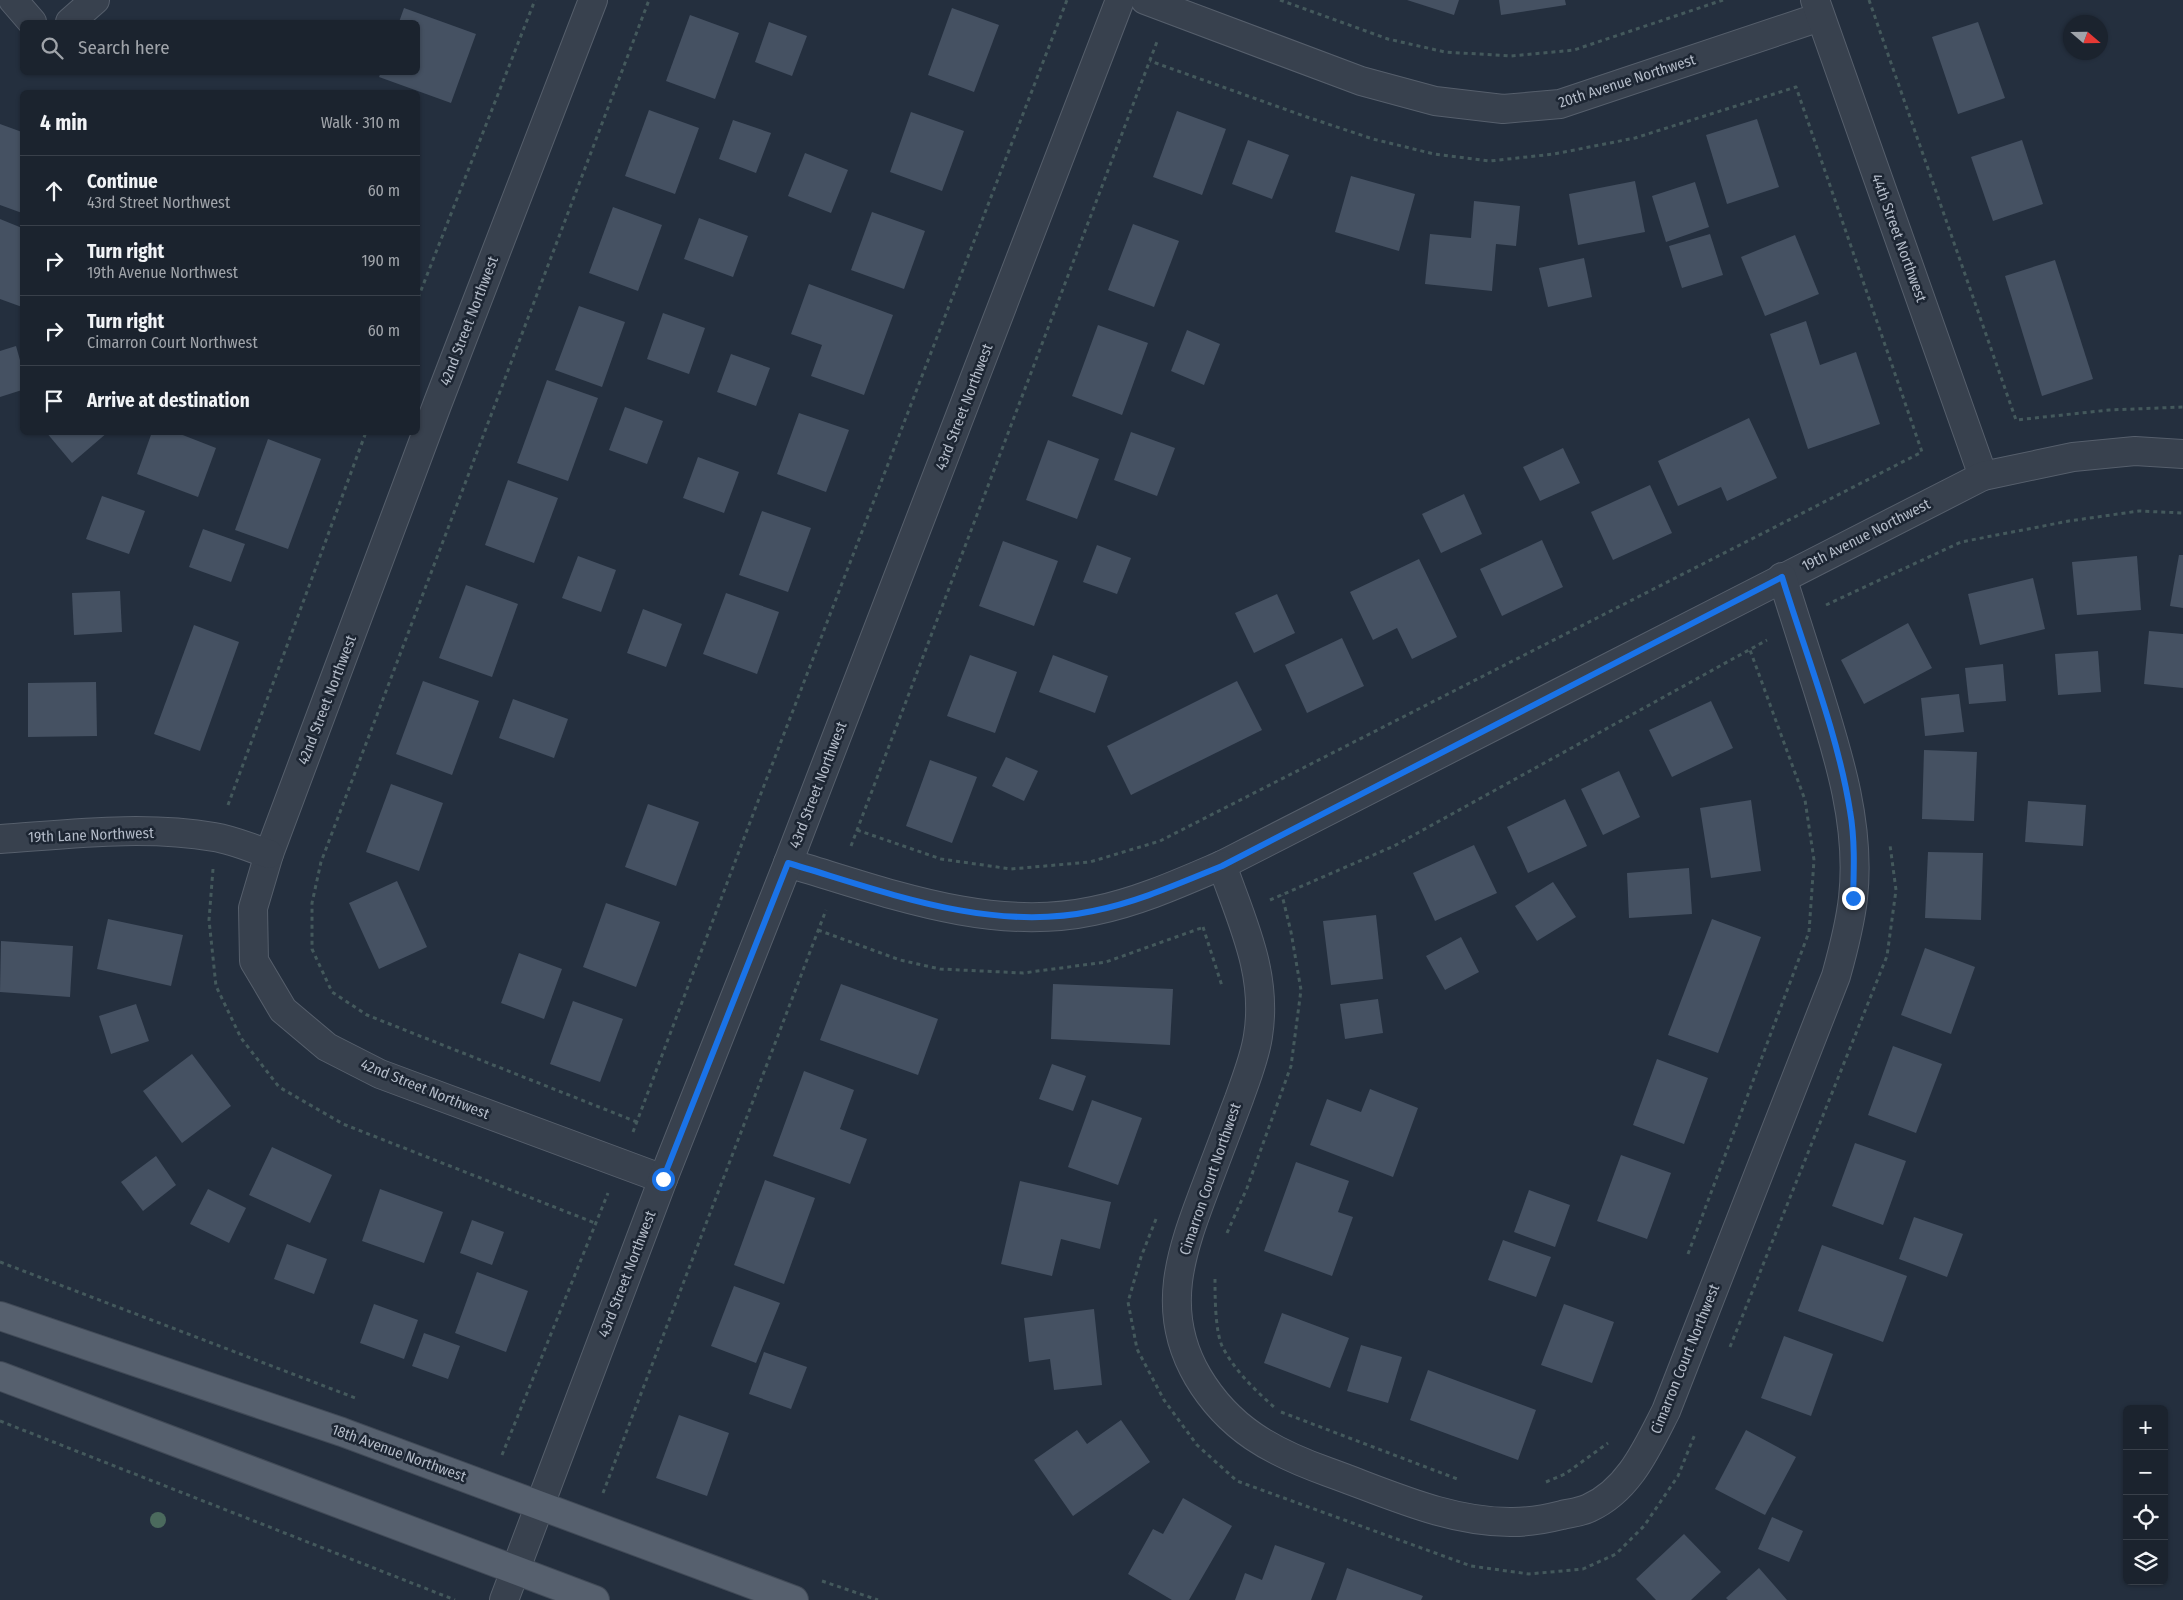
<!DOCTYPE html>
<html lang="en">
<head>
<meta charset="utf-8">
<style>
  body { margin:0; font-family:"Fira Sans Condensed",sans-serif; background:#242b36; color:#f1f3f6 }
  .controls { position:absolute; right:15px; bottom:15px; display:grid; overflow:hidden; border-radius:8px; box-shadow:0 1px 4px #0004 }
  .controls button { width:45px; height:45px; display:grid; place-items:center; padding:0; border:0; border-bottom:1px solid #39404a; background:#1b232e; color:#f1f3f6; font:25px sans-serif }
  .compass { position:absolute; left:2063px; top:15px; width:45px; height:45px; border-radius:50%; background:#1b232e; box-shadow:0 1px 4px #0004; rotate:110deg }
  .stop { position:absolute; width:15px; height:15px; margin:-11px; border:4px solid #1a73e8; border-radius:50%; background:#fff }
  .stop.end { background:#1a73e8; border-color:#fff; box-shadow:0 1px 5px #0008 }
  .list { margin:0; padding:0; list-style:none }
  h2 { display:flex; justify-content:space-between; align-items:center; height:65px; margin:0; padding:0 20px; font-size:21px }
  h2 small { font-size:16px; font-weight:400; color:#a0a4aa }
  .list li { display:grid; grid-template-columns:32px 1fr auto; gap:15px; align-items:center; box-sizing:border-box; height:70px; padding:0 20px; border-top:1px solid #39404a }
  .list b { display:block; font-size:19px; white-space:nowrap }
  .list p { margin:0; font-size:16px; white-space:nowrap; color:#a0a4aa }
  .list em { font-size:16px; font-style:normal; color:#a0a4aa }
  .icon { flex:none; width:28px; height:28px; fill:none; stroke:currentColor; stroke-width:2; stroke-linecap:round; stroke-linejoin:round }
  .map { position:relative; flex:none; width:2183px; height:1600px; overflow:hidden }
  .search { position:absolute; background:#1b232e; box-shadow:0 1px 4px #0004; left:20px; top:20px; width:400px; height:55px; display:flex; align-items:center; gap:12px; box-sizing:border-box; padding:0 18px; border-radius:8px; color:#a0a4aa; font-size:19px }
  .panel { position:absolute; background:#1b232e; box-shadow:0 1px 4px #0004; left:20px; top:90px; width:400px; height:345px; border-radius:8px }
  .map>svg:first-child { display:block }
  .building { fill:#455162 }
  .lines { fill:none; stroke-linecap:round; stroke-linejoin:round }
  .minor-casing { stroke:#565f6c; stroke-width:30 }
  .major-casing { stroke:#414a57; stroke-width:30 }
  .path { stroke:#44595c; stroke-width:3; stroke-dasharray:4 4; stroke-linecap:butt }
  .minor { stroke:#38414e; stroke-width:28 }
  .major { stroke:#56606e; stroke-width:28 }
  .tree { fill:#4b6a5d }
  .route { stroke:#1a73e8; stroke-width:6 }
  .labels { text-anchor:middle; stroke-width:5; stroke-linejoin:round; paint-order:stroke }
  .street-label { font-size:15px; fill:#b4bcc9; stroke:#1d2633 }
</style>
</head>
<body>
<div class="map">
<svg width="2183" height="1600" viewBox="0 0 2183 1600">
  <rect width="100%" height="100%" fill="#242f3e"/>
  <g class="building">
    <path d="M1407 0H1459L1454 15Z"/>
    <path d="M1499 0H1565L1566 5 1501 15Z"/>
    <path d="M404 8 476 34 451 103 379 77 381 72H418V22H399Z"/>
    <path d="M952 8 999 25 974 92 928 75Z"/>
    <path d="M690 15 739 33 715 99 666 81Z"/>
    <path d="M769 22 807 36 792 76 755 62Z"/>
    <path d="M1978 22 2005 98 1958 114 1932 37Z"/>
    <path d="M649 110 699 128 675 194 625 176Z"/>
    <path d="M1177 111 1226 129 1202 195 1153 177Z"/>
    <path d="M911 112 964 131 942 191 890 172Z"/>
    <path d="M1757 119 1779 187 1727 204 1706 135Z"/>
    <path d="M733 120 771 133 756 173 719 159Z"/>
    <path d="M0 124 22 132V213L0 205Z"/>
    <path d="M1248 140 1289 155 1272 199 1232 184Z"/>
    <path d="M2022 140 2043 204 1993 221 1971 157Z"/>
    <path d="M805 153 848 170 831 213 788 196Z"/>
    <path d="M1351 176 1415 194 1399 251 1335 232Z"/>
    <path d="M1635 181 1645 232 1578 245 1569 194Z"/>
    <path d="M1695 182 1709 227 1666 242 1652 196Z"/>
    <path d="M1474 201 1520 206 1516 246 1496 244 1492 291 1425 284 1430 234 1471 238Z"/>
    <path d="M613 207 662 225 638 291 589 273Z"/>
    <path d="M872 212 925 231 904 289 851 270Z"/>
    <path d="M699 218 748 236 733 277 684 259Z"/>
    <path d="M0 219 22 228V307L0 299Z"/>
    <path d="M1133 224 1179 241 1154 307 1108 290Z"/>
    <path d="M1710 234 1723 275 1682 288 1669 246Z"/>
    <path d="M1795 235 1819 294 1765 316 1741 257Z"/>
    <path d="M1584 258 1592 297 1548 307 1539 268Z"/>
    <path d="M2055 260 2093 379 2042 396 2005 276Z"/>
    <path d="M809 284 893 315 864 395 811 376 822 345 791 334Z"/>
    <path d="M579 306 625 322 602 387 555 370Z"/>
    <path d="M663 313 705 328 689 374 647 359Z"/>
    <path d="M1806 321 1820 365 1856 352 1880 424 1808 449 1770 334Z"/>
    <path d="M1098 325 1148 343 1122 415 1072 396Z"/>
    <path d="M1187 330 1220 344 1204 385 1171 371Z"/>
    <path d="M16 346 22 367V390L0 397V351Z"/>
    <path d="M731 354 770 368 756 406 717 392Z"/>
    <path d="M547 380 598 398 568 481 517 463Z"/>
    <path d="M625 407 663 421 647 464 609 450Z"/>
    <path d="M799 413 849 430 826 492 777 474Z"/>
    <path d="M1749 418 1777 478 1727 501 1721 487 1678 506 1658 461Z"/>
    <path d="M46 432H108L72 463Z"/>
    <path d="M152 432H175L216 448 198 497 137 474Z"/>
    <path d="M1131 432 1175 448 1157 496 1114 480Z"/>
    <path d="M268 439 321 459 288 549 235 530Z"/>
    <path d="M1048 440 1099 459 1077 519 1026 500Z"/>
    <path d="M1563 448 1580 483 1540 501 1523 467Z"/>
    <path d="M698 457 739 472 724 513 683 498Z"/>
    <path d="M508 480 558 498 534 563 485 545Z"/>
    <path d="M1650 485 1672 533 1613 560 1591 512Z"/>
    <path d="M1464 494 1482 534 1441 553 1422 514Z"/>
    <path d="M102 496 145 511 129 554 86 539Z"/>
    <path d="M762 511 811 528 788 592 739 575Z"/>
    <path d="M203 529 245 544 231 582 189 567Z"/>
    <path d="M1542 540 1563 587 1502 616 1480 569Z"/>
    <path d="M1003 541 1058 561 1034 626 979 606Z"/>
    <path d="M1097 545 1131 558 1117 594 1083 582Z"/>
    <path d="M2179 555H2183V608L2170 606Z"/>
    <path d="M578 556 616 570 601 612 562 598Z"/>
    <path d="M2137 556 2141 610 2077 615 2072 562Z"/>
    <path d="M1419 559 1457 637 1412 659 1397 628 1373 640 1350 592Z"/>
    <path d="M2033 578 2045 629 1980 645 1968 594Z"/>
    <path d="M466 585 518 604 492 677 439 658Z"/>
    <path d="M120 591 122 632 74 635 72 593Z"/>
    <path d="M726 593 779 612 757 674 703 654Z"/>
    <path d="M1277 594 1295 633 1254 653 1235 613Z"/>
    <path d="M643 609 682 624 666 667 627 653Z"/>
    <path d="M1908 623 1932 668 1864 704 1841 660Z"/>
    <path d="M194 625 239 642 200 751 154 734Z"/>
    <path d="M2149 631 2183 634V688L2144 684Z"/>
    <path d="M1342 638 1364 686 1307 713 1285 665Z"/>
    <path d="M2098 651 2101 692 2058 695 2055 654Z"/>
    <path d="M970 655 1017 672 995 733 947 716Z"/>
    <path d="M1053 655 1108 676 1095 713 1039 692Z"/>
    <path d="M2003 664 2006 701 1969 704 1965 668Z"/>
    <path d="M423 681 479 701 452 775 396 754Z"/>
    <path d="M1237 681 1262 730 1131 795 1107 746Z"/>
    <path d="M96 682 97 736 28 737V683Z"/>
    <path d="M1959 694 1964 732 1925 736 1921 698Z"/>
    <path d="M513 699 568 719 554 758 499 738Z"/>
    <path d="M1711 701 1733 748 1672 777 1649 730Z"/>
    <path d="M1924 750 1977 752 1974 821 1922 819Z"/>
    <path d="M1006 757 1038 771 1024 801 992 786Z"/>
    <path d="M930 760 977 777 952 843 906 826Z"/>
    <path d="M1619 771 1640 817 1603 835 1581 789Z"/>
    <path d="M391 784 443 803 419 871 366 852Z"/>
    <path d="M1565 799 1587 846 1528 873 1507 827Z"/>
    <path d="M1751 800 1761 871 1711 878 1700 808Z"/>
    <path d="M2028 801 2086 805 2083 846 2025 842Z"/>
    <path d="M648 804 699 822 676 886 625 867Z"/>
    <path d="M1474 845 1497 893 1435 921 1413 873Z"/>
    <path d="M1928 852 1983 853 1981 920 1925 918Z"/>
    <path d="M1689 868 1692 914 1629 918 1627 873Z"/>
    <path d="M397 881 427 947 379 969 349 903Z"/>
    <path d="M1553 882 1576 917 1537 941 1515 906Z"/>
    <path d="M606 903 660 922 636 987 583 967Z"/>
    <path d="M1376 915 1383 979 1331 985 1323 921Z"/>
    <path d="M108 919 183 935 171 986 97 969Z"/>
    <path d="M1712 919 1761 937 1718 1053 1668 1035Z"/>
    <path d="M1461 937 1479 972 1445 990 1426 956Z"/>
    <path d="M1 941 73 946 70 997 0 992Z"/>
    <path d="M1925 948 1975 967 1951 1034 1901 1015Z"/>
    <path d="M519 953 562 969 544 1019 501 1003Z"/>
    <path d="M841 984 938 1019 918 1075 820 1040Z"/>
    <path d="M1053 984 1173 989 1170 1045 1051 1039Z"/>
    <path d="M1378 999 1383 1033 1345 1039 1340 1004Z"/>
    <path d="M573 1001 623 1019 600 1082 550 1064Z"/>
    <path d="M136 1004 149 1041 111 1054 99 1016Z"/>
    <path d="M1893 1046 1942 1064 1916 1133 1868 1115Z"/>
    <path d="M192 1054 231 1106 182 1143 143 1091Z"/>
    <path d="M1657 1059 1708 1078 1684 1144 1633 1125Z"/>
    <path d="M1052 1064 1086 1076 1073 1111 1039 1099Z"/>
    <path d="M804 1071 854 1090 840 1129 867 1139 850 1184 773 1156Z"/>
    <path d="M1370 1089 1418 1108 1393 1177 1310 1145 1327 1099 1361 1112Z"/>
    <path d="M1092 1100 1142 1118 1118 1185 1068 1167Z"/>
    <path d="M1855 1143 1906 1161 1883 1225 1832 1206Z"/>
    <path d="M272 1147 332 1175 310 1223 249 1195Z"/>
    <path d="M1621 1155 1671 1173 1647 1239 1597 1221Z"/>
    <path d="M156 1156 176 1185 143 1211 121 1182Z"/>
    <path d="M1296 1162 1349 1181 1338 1212 1353 1217 1332 1276 1264 1251Z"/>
    <path d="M765 1180 815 1198 784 1284 734 1265Z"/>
    <path d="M1020 1181 1111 1202 1100 1249 1061 1239 1052 1276 1001 1264Z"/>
    <path d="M208 1189 246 1208 229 1243 190 1224Z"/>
    <path d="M380 1189 443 1212 424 1263 362 1241Z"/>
    <path d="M1529 1190 1570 1205 1555 1247 1514 1232Z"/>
    <path d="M1914 1217 1963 1234 1947 1277 1899 1259Z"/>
    <path d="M472 1220 504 1232 492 1265 460 1253Z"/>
    <path d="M1503 1240 1551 1257 1536 1297 1488 1280Z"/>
    <path d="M287 1244 327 1259 314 1294 274 1279Z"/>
    <path d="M1822 1245 1907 1276 1883 1342 1798 1311Z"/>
    <path d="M477 1272 528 1291 506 1352 455 1333Z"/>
    <path d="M734 1286 780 1303 756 1363 711 1346Z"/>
    <path d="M374 1304 418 1320 404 1359 360 1343Z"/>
    <path d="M1564 1304 1614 1322 1592 1383 1541 1365Z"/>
    <path d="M1094 1309 1102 1385 1054 1390 1050 1359 1029 1362 1024 1318Z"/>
    <path d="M1282 1313 1349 1338 1330 1388 1264 1363Z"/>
    <path d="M424 1333 460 1346 448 1379 412 1366Z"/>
    <path d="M1784 1336 1833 1354 1811 1416 1761 1398Z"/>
    <path d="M1361 1345 1402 1357 1388 1403 1347 1391Z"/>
    <path d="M764 1352 807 1367 791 1409 749 1394Z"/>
    <path d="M1428 1370 1536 1410 1518 1460 1410 1420Z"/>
    <path d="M679 1415 729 1433 707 1496 656 1478Z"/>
    <path d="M1121 1420 1150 1462 1073 1516 1034 1460 1077 1430 1087 1444Z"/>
    <path d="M1746 1430 1796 1457 1765 1515 1715 1489Z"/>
    <path d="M1183 1498 1232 1526 1189 1600H1172L1128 1574 1153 1529 1163 1534Z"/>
    <path d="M1772 1517 1803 1531 1789 1562 1758 1549Z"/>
    <path d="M1684 1534 1721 1572 1691 1600H1656L1636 1579Z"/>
    <path d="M1275 1545 1325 1563 1311 1600H1235L1245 1573 1262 1580Z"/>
    <path d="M1347 1568 1423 1596 1421 1600H1336Z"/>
    <path d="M1759 1568 1787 1600H1728L1726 1598Z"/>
  </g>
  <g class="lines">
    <defs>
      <g id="minor">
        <path d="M13 0 32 22"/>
        <path d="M593 0 437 405 269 854 253 908 254 961 283 1010 327 1047 380 1074 663 1179"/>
        <path d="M1145 0 1361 81 1435 101 1503 109 1560 104 1820 17"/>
        <path d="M1815 0 1983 476"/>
        <path d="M70 22 95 0"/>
        <path d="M0 839C71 834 144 825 214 837 233 840 251 848 269 854"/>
        <path d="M788 863C886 892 990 933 1093 911 1138 902 1180 883 1222 865L1983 476 2073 457 2135 451 2183 454"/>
        <path d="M1222 865C1242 922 1268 974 1258 1036 1255 1057 1246 1079 1239 1099 1228 1128 1217 1157 1206 1186 1181 1252 1159 1311 1198 1377 1229 1429 1272 1452 1328 1472 1387 1493 1449 1523 1513 1522 1529 1522 1546 1519 1562 1515 1571 1513 1581 1512 1589 1508 1629 1490 1647 1448 1666 1411L1836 976C1843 951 1850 925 1853 898 1861 827 1839 757 1818 690 1806 652 1794 615 1782 577"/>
        <path d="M504 1600 663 1179 788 863 1120 0"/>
      </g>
      <g id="major">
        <path d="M0 1316 342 1432 794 1600"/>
        <path d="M0 1376 595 1600"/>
      </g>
    </defs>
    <use href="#minor" class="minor-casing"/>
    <use href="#major" class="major-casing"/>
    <g class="path">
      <path d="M1280 0 1388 39 1445 52 1511 56 1574 50 1723 0"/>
      <path d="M1869 0 2016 420 2109 410 2183 407"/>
      <path d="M418 298 535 0"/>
      <path d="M1826 605 1961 542 2069 521 2139 511 2183 513"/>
      <path d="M228 805 366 432"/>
      <path d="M857 830 941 859 1011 869 1090 862 1160 841 1922 452 1796 87 1635 138 1554 154 1490 161 1434 154 1373 139 1304 116 1150 61"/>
      <path d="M851 846 1158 39"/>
      <path d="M213 869 209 920 216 986 241 1038 279 1087 343 1124 595 1223"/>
      <path d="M1270 900 1394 846 1767 640"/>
      <path d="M1203 927 1222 986"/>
      <path d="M818 930 900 960 940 969 1023 973 1106 962 1204 927"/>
      <path d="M637 1122 367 1015 332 992 312 949V903L321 862 649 0"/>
      <path d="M633 1132 755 809 1067 0"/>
      <path d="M1156 1219 1141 1257 1128 1302 1137 1349 1164 1400 1197 1445 1237 1481 1471 1566 1529 1574 1583 1569 1616 1554 1644 1526 1678 1476 1695 1434"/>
      <path d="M1227 1233 1247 1188 1291 1066 1301 990 1291 932 1282 895"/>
      <path d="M1688 1254 1809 932 1814 860 1805 800 1750 650"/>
      <path d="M0 1262 358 1399"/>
      <path d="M1215 1279C1215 1296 1215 1333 1223 1348 1236 1372 1255 1390 1274 1407"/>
      <path d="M1730 1347 1887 956 1896 890 1890 845"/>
      <path d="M1281 1412 1460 1480"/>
      <path d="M0 1421 455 1600"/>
      <path d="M502 1455 608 1193"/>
      <path d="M1546 1482 1565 1474 1608 1443"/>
      <path d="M603 1493 826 910"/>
      <path d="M822 1581 878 1600"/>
    </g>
    <use href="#minor" class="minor"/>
    <use href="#major" class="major"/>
  </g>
  <circle class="tree" cx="158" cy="1520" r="8"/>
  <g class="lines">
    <path class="route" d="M663 1179 788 863C886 892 990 933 1093 911 1138 902 1180 883 1222 866L1782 577C1805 652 1838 734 1850 811 1855 839 1854 869 1853 898"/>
  </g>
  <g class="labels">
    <g class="street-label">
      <text transform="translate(1627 81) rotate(-18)" y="5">20th Avenue Northwest</text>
      <text transform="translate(1899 238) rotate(70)" y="5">44th Street Northwest</text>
      <text transform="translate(469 321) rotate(-69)" y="5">42nd Street Northwest</text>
      <text transform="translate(964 407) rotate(-69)" y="5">43rd Street Northwest</text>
      <text transform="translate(1866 535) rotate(-27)" y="5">19th Avenue Northwest</text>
      <text transform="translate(327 700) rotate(-69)" y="5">42nd Street Northwest</text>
      <text transform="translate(818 785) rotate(-69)" y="5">43rd Street Northwest</text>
      <text transform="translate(91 835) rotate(-2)" y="5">19th Lane Northwest</text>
      <text transform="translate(425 1089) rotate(22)" y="5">42nd Street Northwest</text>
      <text transform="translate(1210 1179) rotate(-71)" y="5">Cimarron Court Northwest</text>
      <text transform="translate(627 1274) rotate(-69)" y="5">43rd Street Northwest</text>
      <text transform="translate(1685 1359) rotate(-68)" y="5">Cimarron Court Northwest</text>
      <text transform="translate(399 1453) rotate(20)" y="5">18th Avenue Northwest</text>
    </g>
  </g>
</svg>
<div class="controls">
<button>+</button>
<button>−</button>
<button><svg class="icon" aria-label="locate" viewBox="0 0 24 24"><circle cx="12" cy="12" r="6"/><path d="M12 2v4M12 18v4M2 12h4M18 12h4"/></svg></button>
<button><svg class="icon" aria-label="layers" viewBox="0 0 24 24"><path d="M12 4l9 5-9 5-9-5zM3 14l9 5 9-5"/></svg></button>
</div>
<svg class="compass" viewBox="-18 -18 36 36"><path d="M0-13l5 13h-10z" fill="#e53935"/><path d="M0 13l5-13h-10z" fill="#a0a4aa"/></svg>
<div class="stop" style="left:663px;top:1179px"></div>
<div class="stop end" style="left:1853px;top:898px"></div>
<div class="search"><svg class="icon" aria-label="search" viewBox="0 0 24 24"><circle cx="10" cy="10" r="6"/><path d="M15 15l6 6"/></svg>Search here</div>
<section class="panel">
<h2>4 min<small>Walk · 310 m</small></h2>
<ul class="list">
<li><svg class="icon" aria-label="ahead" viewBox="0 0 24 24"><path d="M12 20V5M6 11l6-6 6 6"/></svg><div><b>Continue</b><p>43rd Street Northwest</p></div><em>60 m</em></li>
<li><svg class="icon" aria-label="right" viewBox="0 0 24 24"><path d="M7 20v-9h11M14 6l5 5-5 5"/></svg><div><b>Turn right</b><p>19th Avenue Northwest</p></div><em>190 m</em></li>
<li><svg class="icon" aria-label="right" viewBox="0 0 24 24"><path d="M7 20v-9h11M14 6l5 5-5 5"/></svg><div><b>Turn right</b><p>Cimarron Court Northwest</p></div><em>60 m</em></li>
<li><svg class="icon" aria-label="arrive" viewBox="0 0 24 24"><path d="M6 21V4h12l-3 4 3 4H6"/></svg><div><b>Arrive at destination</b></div></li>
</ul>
</section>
</div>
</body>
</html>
